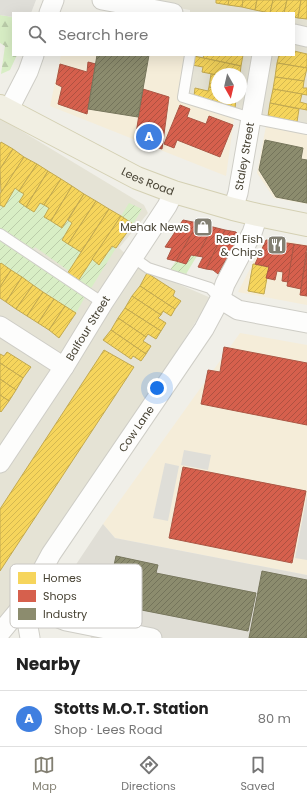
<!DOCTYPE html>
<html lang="en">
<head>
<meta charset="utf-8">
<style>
  body { margin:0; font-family:Poppins,sans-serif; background:#f2f2f2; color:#222 }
  .compass { position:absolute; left:211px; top:68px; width:36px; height:36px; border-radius:50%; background:#fff; box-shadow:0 4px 16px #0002; rotate:172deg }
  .you { position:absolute; left:157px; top:388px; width:14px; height:14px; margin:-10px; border:3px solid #fff; border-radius:50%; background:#1a73e8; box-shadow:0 0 0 6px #1a73e833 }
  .badge { display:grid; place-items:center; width:26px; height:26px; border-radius:50%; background:#827f72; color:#fff; font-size:13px; font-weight:700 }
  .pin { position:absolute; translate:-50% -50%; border:2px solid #fff; box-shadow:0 1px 4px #0006 }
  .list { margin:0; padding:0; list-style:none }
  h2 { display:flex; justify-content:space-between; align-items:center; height:52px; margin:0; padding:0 16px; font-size:17px }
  h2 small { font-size:13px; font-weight:400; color:#767676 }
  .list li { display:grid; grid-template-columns:26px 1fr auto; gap:12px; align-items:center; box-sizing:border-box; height:56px; padding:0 16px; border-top:1px solid #e0e0e0 }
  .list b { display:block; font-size:15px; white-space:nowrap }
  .list p { margin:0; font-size:13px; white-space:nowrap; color:#767676 }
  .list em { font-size:13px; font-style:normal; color:#767676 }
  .icon { flex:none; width:22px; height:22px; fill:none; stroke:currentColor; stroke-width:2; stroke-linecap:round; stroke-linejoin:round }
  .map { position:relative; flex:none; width:307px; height:638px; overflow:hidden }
  .search { position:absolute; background:#fff; box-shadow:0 4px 16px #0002; left:12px; right:12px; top:12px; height:44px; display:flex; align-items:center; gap:10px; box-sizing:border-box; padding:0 14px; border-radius:0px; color:#767676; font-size:15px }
  .sheet { height:108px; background:#fff }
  nav { display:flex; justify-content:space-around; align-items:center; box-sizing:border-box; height:56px; border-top:1px solid #e0e0e0; background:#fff; font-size:11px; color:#767676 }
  nav a { display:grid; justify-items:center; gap:2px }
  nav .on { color:#827f72 }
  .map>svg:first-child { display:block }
  .residential { fill:#e5e3d5; fill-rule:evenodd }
  .commercial { fill:#f5edd9 }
  .industrial { fill:#e0ded6 }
  .forest { fill:url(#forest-firs) }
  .garden { fill:url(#garden-furrows) }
  .parking { fill:#dfded8 }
  .homes { fill:url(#homes-hatch); stroke:#c2a950 }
  .shops { fill:url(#shops-hatch); stroke:#ab5745 }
  .industry { fill:url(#industry-hatch); stroke:#77765c }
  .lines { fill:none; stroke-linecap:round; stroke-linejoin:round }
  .service-casing { stroke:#cecdc6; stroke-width:12 }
  .minor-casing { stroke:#cecdc6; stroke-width:21 }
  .primary-casing { stroke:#d4d0b3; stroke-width:24 }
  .service { stroke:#fdfdfc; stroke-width:10 }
  .minor { stroke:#fdfdfc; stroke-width:19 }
  .primary { stroke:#f1efe3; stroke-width:22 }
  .labels { text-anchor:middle; stroke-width:4; stroke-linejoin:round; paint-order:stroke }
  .street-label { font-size:11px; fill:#474233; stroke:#fff }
  .poi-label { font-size:11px; fill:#474233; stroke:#fff; text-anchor:end }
  .key { fill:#fff; stroke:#c8c6c2; stroke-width:1 }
  .key-label { font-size:11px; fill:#474233 }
</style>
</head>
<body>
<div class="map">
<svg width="307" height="638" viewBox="0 0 307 638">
  <defs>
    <pattern id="forest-firs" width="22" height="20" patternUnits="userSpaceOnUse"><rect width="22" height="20" fill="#d8eec5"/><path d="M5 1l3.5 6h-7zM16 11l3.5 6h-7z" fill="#bbcdaa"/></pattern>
    <pattern id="garden-furrows" width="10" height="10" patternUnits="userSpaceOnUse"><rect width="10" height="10" fill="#d8eec5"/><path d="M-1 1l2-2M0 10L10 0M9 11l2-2" fill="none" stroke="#bbcdaa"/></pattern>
    <pattern id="homes-hatch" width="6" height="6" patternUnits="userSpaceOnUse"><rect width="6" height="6" fill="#f6d55c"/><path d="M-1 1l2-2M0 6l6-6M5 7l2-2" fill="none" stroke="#d4b850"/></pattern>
    <pattern id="shops-hatch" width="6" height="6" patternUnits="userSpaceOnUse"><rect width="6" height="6" fill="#d6604d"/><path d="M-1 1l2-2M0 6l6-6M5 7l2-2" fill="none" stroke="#af5141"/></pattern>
    <pattern id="industry-hatch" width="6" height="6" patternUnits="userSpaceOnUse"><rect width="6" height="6" fill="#8c8c6e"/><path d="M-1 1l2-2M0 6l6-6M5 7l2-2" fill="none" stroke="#74745b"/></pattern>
  </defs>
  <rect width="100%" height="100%" fill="#f0efe8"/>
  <g class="residential">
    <path d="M132 0H307V134L234 119 177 100 184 55H294V13H190V10ZM217 74H241V98H217Z"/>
    <path d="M0 118 144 205 148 213 119 248 141 268 211 298 74 510 11 604 9 638H0Z"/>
  </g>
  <g class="commercial">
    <path d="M61 55H184L177 100 234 119 226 176 50 106Z"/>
    <path d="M266 126 307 134V204L274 198 257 173Z"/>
    <path d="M270 238 307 245V305L238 292 265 240Z"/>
    <path d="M240 333 307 345V575L115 538 103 524Z"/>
  </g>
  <path class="industrial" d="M103 524 115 538 307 575V638H91L83 609 74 598 71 572Z"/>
  <path class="forest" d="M0 15 13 17V55H17L10 70 1 74 5 46 0 43Z"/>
  <g class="garden">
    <path d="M15 188 24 194 19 202 26 207 40 203 49 208 44 217 62 228 68 220 72 223 62 240 81 252 69 271 35 247 33 249 0 228V205L4 206Z"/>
    <path d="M129 203 142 209 133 224 121 216Z"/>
    <path d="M0 239 85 297 76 313 0 263Z"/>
    <path d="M112 246 116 248 90 290 78 281 92 259 99 264Z"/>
    <path d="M191 255 197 256 186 274 170 270 176 261 186 264Z"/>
  </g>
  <g class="parking">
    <path d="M0 0H36L31 13H13V17L0 15Z"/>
    <path d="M184 450 211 455 208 470 181 465Z"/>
    <path d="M165 463 179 466 168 521 153 518Z"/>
    <path d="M307 495V560L295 558Z"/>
  </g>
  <g class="homes">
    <path d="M216 0H229L228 5 216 3Z"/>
    <path d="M229 0H243L242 7 228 5Z"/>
    <path d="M243 0H257L255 10 242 7Z"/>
    <path d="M257 0H273L270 13 255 10Z"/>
    <path d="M273 0H287L284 13H270Z"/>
    <path d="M287 0H301L298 18 294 17V13H284Z"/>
    <path d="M301 0H307V19L298 18Z"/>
    <path d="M294 51 307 54V68L277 63 279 55H294Z"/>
    <path d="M204 55H243L241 66 203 58Z"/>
    <path d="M194 56 241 66 240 74H217V75L202 72 203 67 192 65Z"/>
    <path d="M277 63 307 68 304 81 275 77Z"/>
    <path d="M211 74 217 75V89L209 87Z"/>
    <path d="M275 77 304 81 303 88H307V95L273 89Z"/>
    <path d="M209 87 217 89V98H236L235 109 194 96 195 88 208 91Z"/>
    <path d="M273 89 302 94 300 102 307 104V110L270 103Z"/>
    <path d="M270 103 299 109 297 122 268 116Z"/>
    <path d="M1 142 13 149 0 169V144Z"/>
    <path d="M13 149 24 157 1 193 0 169Z"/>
    <path d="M24 157 37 164 19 191 15 188 4 207 0 205V194Z"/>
    <path d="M37 164 48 171 26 207 19 202 24 194 19 191Z"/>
    <path d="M48 171 61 179 44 205 40 203 34 212 26 207Z"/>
    <path d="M61 179 72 186 51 221 44 217 49 208 44 205Z"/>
    <path d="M72 186 84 194 62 228 51 221Z"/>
    <path d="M84 194 96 201 68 244 62 240 72 223 68 220Z"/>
    <path d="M96 201 109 209 81 252 68 244Z"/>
    <path d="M109 209 121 216 78 281 67 274Z"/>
    <path d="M121 216 133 224 116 248 112 246 99 265 92 259Z"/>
    <path d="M1 263 11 270 0 287V264Z"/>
    <path d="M253 264 269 267 264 294 248 291Z"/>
    <path d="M11 270 22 277 6 302 0 298V287Z"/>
    <path d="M147 273 175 291 173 296 181 301 175 309 140 286Z"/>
    <path d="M22 277 33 285 16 309 6 302Z"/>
    <path d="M33 285 43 292 27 316 16 309Z"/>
    <path d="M140 286 175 309 171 316 163 311 161 315 132 296Z"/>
    <path d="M43 292 54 299 38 323 27 316Z"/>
    <path d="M132 296 161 315 158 318 166 323 161 331 125 308Z"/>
    <path d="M54 299 65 306 49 330 38 323Z"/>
    <path d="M65 306 76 313 59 338 49 330Z"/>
    <path d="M125 308 161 331 156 339 148 334 146 337 118 318Z"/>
    <path d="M118 318 146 337 143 341 151 346 146 354 111 330Z"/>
    <path d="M111 330 146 354 141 361 133 356 131 359 103 340Z"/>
    <path d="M104 350 134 367 0 571V509Z"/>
    <path d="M7 352 31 367 23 378 0 363V354L4 356Z"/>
    <path d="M0 363 23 378 16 390 0 379Z"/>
    <path d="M0 379 16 390 9 401 0 395Z"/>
    <path d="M0 395 9 401 1 412 0 411Z"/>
  </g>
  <g class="shops">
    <path d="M88 62 96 64 87 114 58 104 62 87 56 84 60 64 87 72Z"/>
    <path d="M143 89 169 97 162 149 135 140Z"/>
    <path d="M180 105 190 109 187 117 206 124 209 116 233 125 220 157 177 140 174 148 164 144Z"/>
    <path d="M183 220 198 223 176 261 167 259 172 248 165 247Z"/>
    <path d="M198 223 213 227 197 256 191 255 186 264 176 261Z"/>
    <path d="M213 227 225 230 206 269 198 267 203 257 197 256Z"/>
    <path d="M225 230 236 232 239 237 218 274 213 270 206 269Z"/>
    <path d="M266 240 294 244 288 282 282 281 283 272 277 271 275 280 266 278 269 267 255 264Z"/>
    <path d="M294 244 307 246 301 289 287 286Z"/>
    <path d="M307 252V296L300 295Z"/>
    <path d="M224 347 307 363V425L201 404 208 370 220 372Z"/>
    <path d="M183 467 306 491 292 563 169 538Z"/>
  </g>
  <g class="industry">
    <path d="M97 55H149L138 117 88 109Z"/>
    <path d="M265 140 303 148 301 159 307 160V203L276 197 259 170Z"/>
    <path d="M116 556 158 565 156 573 256 593 248 631 106 603Z"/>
    <path d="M262 571 307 580V638H249Z"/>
  </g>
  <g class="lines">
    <defs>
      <g id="service">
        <path d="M190 55 183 97 251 118 307 129"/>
        <path d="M0 234 103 303"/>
        <path d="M134 258 148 268 210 288 220 299"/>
      </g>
      <g id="minor">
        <path d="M102 0 173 13"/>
        <path d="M49 13 54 0"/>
        <path d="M294 34 307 37"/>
        <path d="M8 111 28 72 34 55"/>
        <path id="s1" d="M233 209 238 193 262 55"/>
        <path d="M220 299 238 310 307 323"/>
        <path d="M0 326 64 367"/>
        <path id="s2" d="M0 463 64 367 103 303 167 206 174 192"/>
        <path d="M24 604 66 621 152 638"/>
        <path d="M24 604 30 638"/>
        <path id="s3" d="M0 633 24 604 51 554 204 329 220 299 225 284 252 233 258 215"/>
      </g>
      <g id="primary">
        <path id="s4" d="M0 106 137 178 174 192 233 209 258 215 307 225"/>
      </g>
    </defs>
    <use href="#service" class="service-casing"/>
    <use href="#minor" class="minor-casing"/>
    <use href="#primary" class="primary-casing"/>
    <use href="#service" class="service"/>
    <use href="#minor" class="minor"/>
    <use href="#primary" class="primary"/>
  </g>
  <defs>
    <symbol id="shop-square" viewBox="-11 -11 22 22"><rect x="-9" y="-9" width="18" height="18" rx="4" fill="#827f72" stroke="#fff"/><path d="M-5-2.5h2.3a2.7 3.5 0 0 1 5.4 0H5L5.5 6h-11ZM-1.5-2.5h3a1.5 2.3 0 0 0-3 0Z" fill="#fff"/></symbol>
    <symbol id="restaurant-square" viewBox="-11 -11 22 22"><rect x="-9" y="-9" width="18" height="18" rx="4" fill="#827f72" stroke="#fff"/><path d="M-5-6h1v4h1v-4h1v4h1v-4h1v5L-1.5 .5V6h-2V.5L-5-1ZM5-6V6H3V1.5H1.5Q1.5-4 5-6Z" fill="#fff"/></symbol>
  </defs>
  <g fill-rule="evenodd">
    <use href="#shop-square" x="192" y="216" width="22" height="22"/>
    <use href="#restaurant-square" x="266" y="234" width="22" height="22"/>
  </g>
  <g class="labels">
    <g class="street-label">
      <text dy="4" stroke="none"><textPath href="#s1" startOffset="54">Staley Street</textPath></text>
      <text dy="4" stroke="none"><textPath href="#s4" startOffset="166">Lees Road</textPath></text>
      <text dy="4" stroke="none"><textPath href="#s2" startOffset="161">Balfour Street</textPath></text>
      <text dy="4" stroke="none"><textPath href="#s3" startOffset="246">Cow Lane</textPath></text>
    </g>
    <g class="poi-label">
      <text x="189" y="231">Mehak News</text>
      <text x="263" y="243">Reel Fish<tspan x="263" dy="13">&amp; Chips</tspan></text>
    </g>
  </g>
  <rect x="10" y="564" width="132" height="64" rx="6" class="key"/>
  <rect x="18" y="572" width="18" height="12" fill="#f6d55c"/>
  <rect x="18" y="590" width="18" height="12" fill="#d6604d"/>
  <rect x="18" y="608" width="18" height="12" fill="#8c8c6e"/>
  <g class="key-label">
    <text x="43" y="582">Homes</text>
    <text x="43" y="600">Shops</text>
    <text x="43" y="618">Industry</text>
  </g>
</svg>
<svg class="compass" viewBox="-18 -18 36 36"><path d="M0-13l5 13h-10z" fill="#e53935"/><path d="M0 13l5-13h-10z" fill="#767676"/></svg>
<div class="you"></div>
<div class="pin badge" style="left:149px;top:137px;background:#3f7fe0">A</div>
<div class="search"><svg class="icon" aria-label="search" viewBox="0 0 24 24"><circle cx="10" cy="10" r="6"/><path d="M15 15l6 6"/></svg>Search here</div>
</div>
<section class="sheet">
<h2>Nearby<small></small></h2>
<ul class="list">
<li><span class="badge" style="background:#3f7fe0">A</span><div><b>Stotts M.O.T. Station</b><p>Shop · Lees Road</p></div><em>80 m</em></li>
</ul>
</section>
<nav>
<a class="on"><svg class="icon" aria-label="map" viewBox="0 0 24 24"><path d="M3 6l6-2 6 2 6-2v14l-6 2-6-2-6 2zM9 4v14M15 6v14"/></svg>Map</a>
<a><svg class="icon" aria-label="directions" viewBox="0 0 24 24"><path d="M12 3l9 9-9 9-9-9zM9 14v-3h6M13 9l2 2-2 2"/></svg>Directions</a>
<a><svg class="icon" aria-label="saved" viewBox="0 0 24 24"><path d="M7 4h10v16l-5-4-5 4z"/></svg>Saved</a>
</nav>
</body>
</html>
